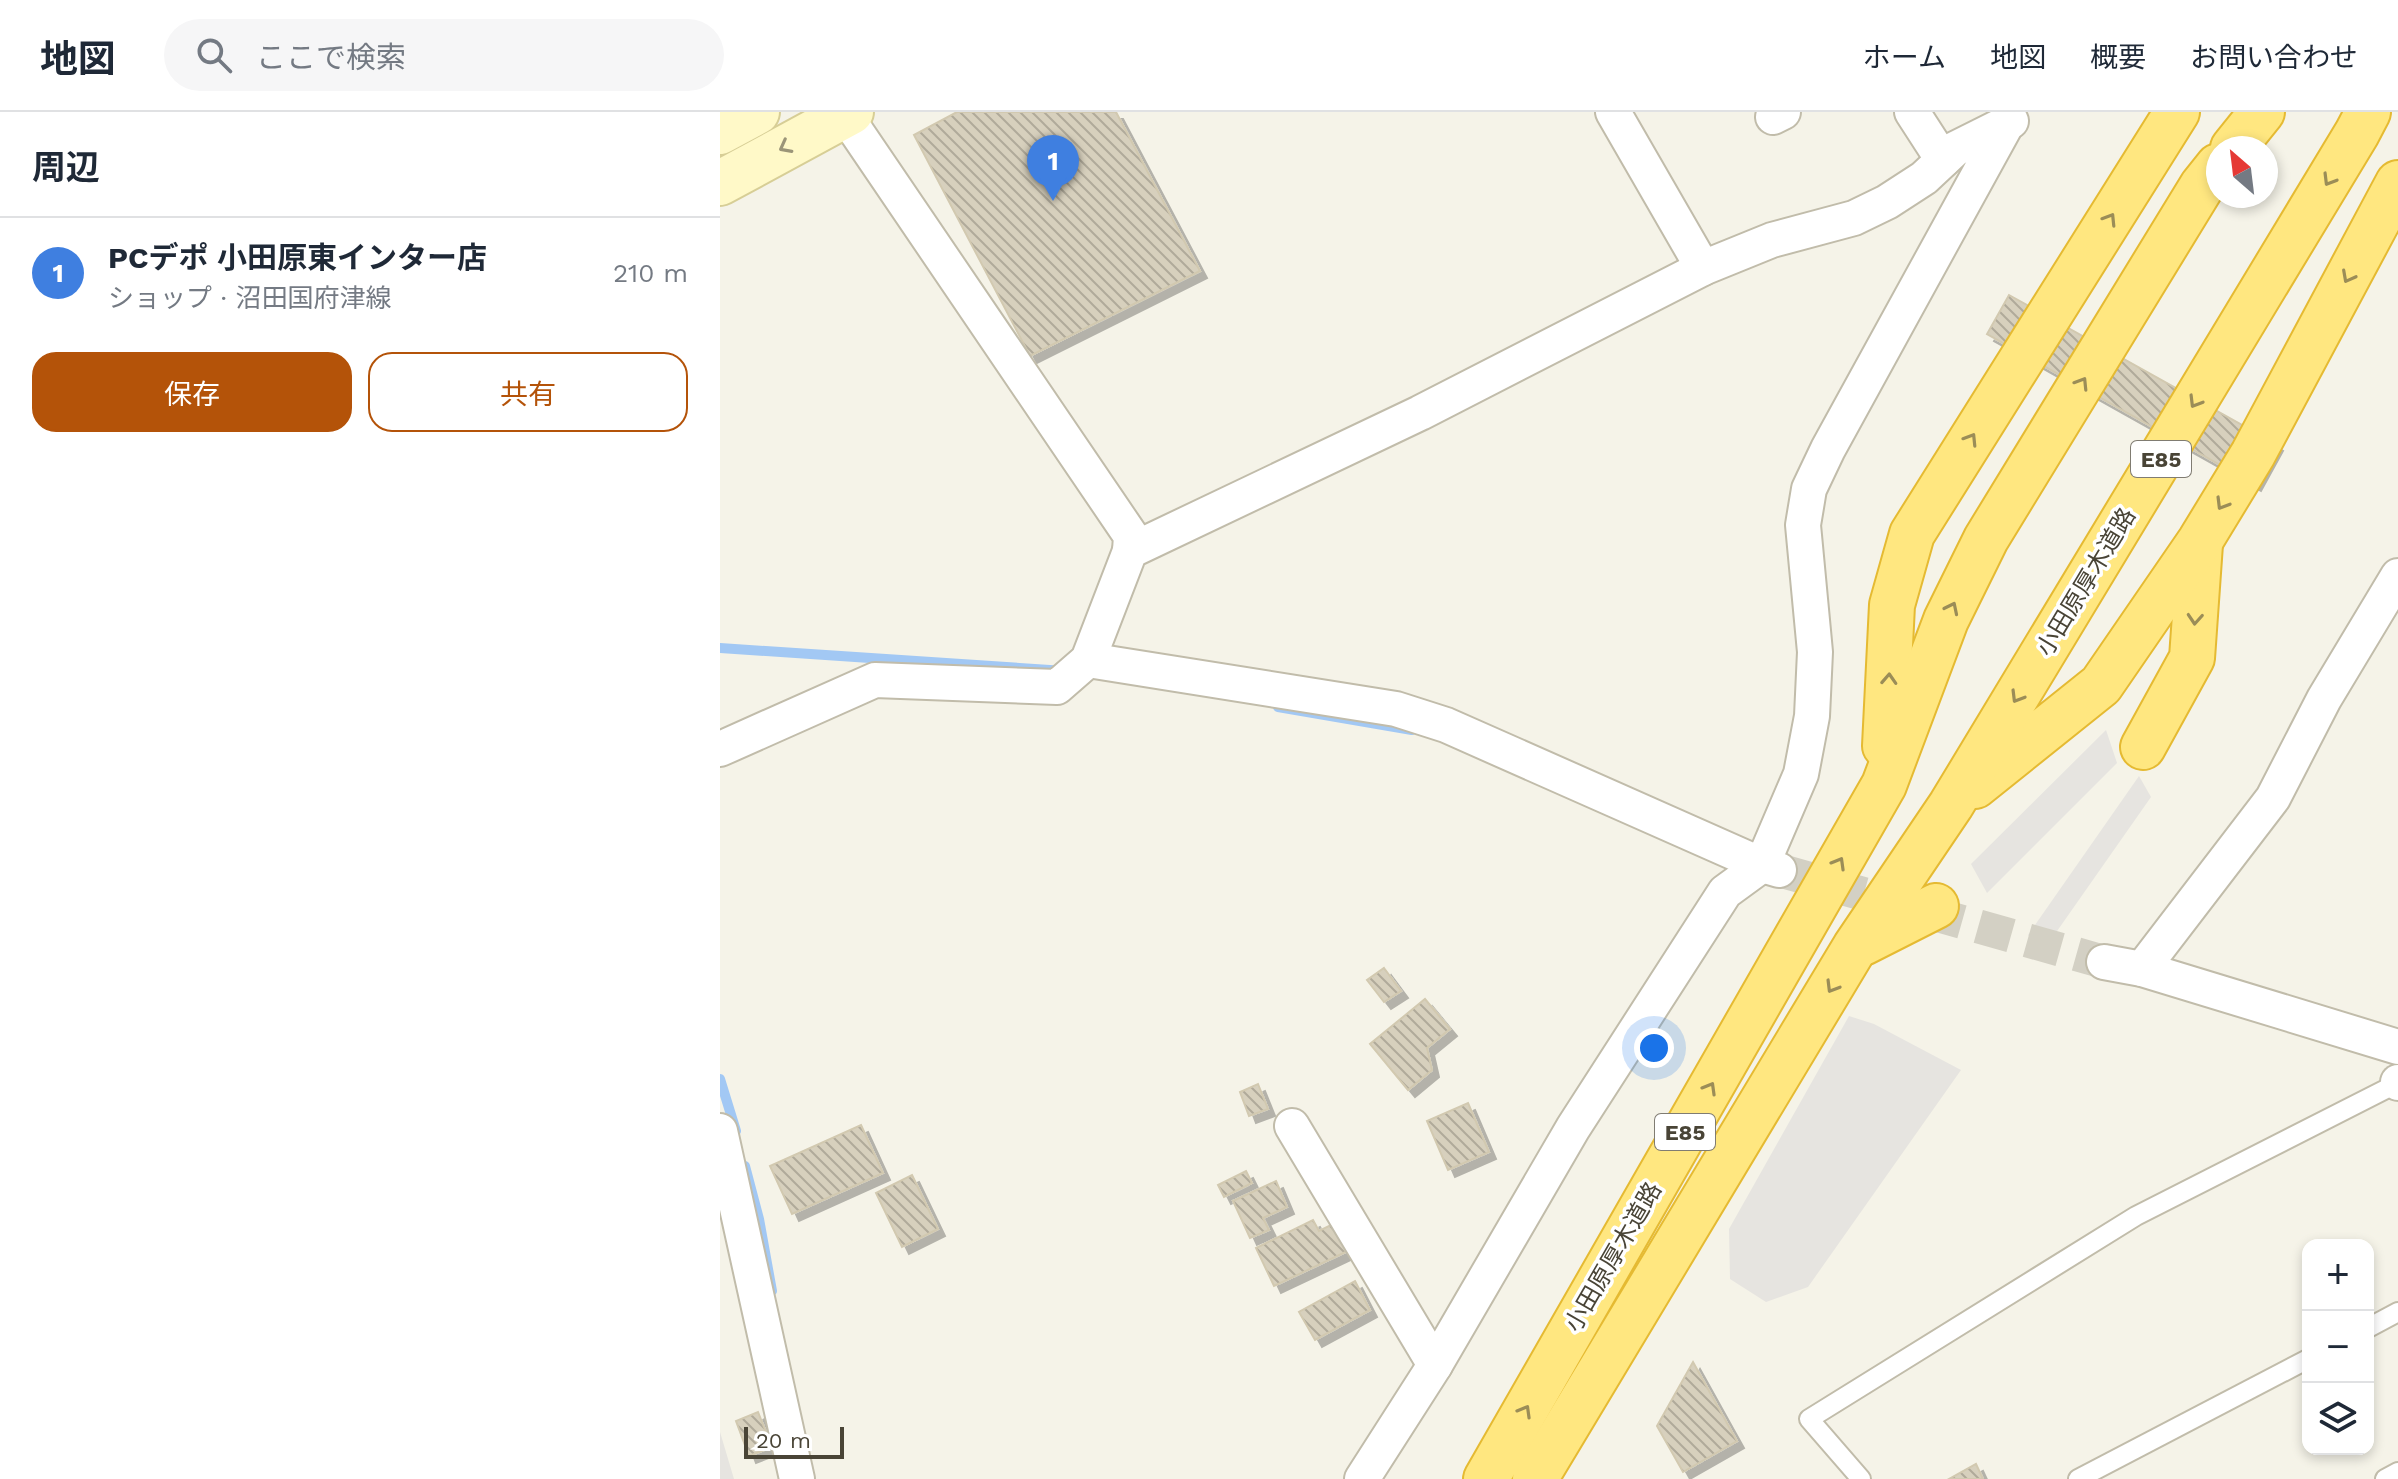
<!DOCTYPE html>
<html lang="ja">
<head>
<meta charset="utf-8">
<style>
  body { margin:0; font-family:"Work Sans","Noto Sans JP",sans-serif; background:#f6f6f7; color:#1f2937 }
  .controls { position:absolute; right:24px; bottom:24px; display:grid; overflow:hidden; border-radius:16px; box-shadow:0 4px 12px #0003 }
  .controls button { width:72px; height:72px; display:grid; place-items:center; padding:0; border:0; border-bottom:2px solid #e0e1e3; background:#fff; color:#1f2937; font:40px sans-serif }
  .compass { position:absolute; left:1486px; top:24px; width:72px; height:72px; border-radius:50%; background:#fff; box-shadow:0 4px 12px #0003; rotate:332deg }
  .scale { position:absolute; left:24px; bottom:20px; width:100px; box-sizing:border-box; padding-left:8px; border:4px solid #494436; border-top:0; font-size:22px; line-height:28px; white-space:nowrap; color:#494436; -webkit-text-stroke:6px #fff; paint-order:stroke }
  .you { position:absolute; left:934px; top:936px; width:28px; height:28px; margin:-20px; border:6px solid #fff; border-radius:50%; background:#1a73e8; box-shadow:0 0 0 12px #1a73e833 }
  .badge { display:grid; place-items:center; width:52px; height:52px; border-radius:50%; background:#b45309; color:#fff; font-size:26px; font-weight:700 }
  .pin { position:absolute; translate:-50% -66px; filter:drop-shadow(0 2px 4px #0008) }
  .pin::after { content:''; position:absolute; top:42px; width:28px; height:24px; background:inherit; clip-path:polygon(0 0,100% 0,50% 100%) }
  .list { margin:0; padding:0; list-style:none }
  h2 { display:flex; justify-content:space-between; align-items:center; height:104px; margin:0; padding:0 32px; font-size:34px }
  h2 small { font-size:26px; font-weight:400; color:#747a83 }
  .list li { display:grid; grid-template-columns:52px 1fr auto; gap:24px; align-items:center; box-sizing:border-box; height:112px; padding:0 32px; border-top:2px solid #e0e1e3 }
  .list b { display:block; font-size:30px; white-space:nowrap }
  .list p { margin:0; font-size:26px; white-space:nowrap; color:#747a83 }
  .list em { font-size:26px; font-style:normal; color:#747a83 }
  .actions { display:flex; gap:16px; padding:24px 32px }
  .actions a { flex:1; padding:18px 0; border:2px solid #b45309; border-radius:24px; text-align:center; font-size:28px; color:#b45309 }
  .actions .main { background:#b45309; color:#fff }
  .icon { flex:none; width:44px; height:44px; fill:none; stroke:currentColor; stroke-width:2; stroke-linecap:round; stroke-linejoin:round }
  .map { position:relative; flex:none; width:1678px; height:1367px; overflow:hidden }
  header { display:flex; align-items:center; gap:48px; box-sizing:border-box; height:112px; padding:0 40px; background:#fff; border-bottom:2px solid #e0e1e3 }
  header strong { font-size:38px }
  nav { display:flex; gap:44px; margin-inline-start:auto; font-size:28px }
  .search { width:560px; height:72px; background:#f6f6f7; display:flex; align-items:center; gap:20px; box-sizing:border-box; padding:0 28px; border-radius:44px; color:#747a83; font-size:30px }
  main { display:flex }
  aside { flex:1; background:#fff }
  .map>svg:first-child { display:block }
  .parking { fill:#e6e4e0 }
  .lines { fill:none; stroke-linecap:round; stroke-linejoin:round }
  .stream { stroke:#a2c8f4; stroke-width:10 }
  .building { fill:url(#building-back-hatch); stroke:#d2c9b0; stroke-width:2; filter:url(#shadow) }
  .minor-tunnel { stroke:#d3d0c4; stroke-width:34; stroke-dasharray:34 17; stroke-linecap:butt }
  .service-casing { stroke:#c1bcaa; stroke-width:22 }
  .minor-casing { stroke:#c1bcaa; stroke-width:38 }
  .secondary-casing { stroke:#d7ce96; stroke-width:48 }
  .trunk-casing { stroke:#e5ba32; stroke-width:48 }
  .service { stroke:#fff; stroke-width:18 }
  .minor { stroke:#fff; stroke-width:34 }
  .secondary { stroke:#fff9c8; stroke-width:44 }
  .trunk { stroke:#ffe780; stroke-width:44 }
  .oneway { stroke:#9b9578 }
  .oneway2 { stroke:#9b8d57 }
  .labels { text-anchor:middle; stroke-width:7; stroke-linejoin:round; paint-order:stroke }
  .shield { fill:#fff; stroke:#807c72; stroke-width:2 }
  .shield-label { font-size:22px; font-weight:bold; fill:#494436 }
  .street-label { font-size:24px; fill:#494436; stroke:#fff }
</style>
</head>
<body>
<header>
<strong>地図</strong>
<div class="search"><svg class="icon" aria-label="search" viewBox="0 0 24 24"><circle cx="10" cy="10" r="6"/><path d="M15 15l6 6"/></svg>ここで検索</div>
<nav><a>ホーム</a><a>地図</a><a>概要</a><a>お問い合わせ</a></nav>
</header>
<main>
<aside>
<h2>周辺<small></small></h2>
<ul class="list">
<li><span class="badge" style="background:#3f7fe0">1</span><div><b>PCデポ 小田原東インター店</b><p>ショップ · 沼田国府津線</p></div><em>210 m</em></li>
</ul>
<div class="actions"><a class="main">保存</a><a>共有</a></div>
</aside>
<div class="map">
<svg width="1678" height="1367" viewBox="0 0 1678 1367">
  <defs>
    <pattern id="building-back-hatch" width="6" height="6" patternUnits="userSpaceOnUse" patternTransform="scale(2)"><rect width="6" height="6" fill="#d7d0bd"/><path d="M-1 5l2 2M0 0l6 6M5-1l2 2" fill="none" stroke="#b0aa9a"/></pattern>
    <filter id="shadow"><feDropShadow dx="7" dy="7" stdDeviation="0" flood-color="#0004"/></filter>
  </defs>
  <rect width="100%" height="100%" fill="#f5f3e8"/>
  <g class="parking">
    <path d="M1386 618 1397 651 1267 781 1251 752Z"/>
    <path d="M1419 664 1431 685 1321 842 1308 823Z"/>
    <path d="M1129 904 1154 912 1241 958 1088 1175 1046 1190 1010 1167 1009 1117Z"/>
    <path d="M0 1320 14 1367H0Z"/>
  </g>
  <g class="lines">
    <g class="stream">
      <path d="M0 536 345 559"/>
      <path d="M558 595 692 618"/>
      <path d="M0 967 16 1019"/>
      <path d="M25 1054 39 1107 52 1179"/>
    </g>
  </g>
  <g class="building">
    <path d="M237 0H396L480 159 310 244 194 23Z"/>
    <path d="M1289 183 1556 332 1534 372 1267 222Z"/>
    <path d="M664 856 681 879 664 890 647 868Z"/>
    <path d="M705 887 730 917 707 936 712 958 688 978 650 932Z"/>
    <path d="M538 972 548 997 529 1004 520 980Z"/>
    <path d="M748 991 769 1040 728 1058 707 1009Z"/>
    <path d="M141 1013 163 1061 72 1102 50 1054Z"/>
    <path d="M526 1059 532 1071 504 1085 498 1073Z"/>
    <path d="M192 1063 218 1117 182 1135 156 1081Z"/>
    <path d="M556 1069 567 1095 543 1106 549 1118 530 1126 513 1089Z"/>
    <path d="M593 1108 599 1119 619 1109 632 1137 554 1174 536 1136Z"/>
    <path d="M635 1169 650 1198 595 1228 579 1200Z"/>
    <path d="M973 1250 1017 1329 963 1360 937 1314Z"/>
    <path d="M38 1300 52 1335 29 1344 16 1309Z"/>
    <path d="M1256 1352 1263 1367H1229Z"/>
  </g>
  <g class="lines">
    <path class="minor-tunnel" d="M1062 759 1384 850"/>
    <defs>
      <g id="service">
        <path d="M1648 1216 1678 1200"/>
        <path d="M1141 1367 1089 1307 1416 1104 1678 971"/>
        <path d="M1358 1367 1588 1247"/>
        <path d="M1665 1367 1678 1360"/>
      </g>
      <g id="minor">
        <path d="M893 0 983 156"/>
        <path d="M1192 0 1223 48"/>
        <path d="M125 3 411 424 410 439"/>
        <path d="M1053 5 1063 0"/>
        <path d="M368 548 676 597 726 613 1042 753 1059 758"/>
        <path d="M0 637 155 568 337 575 368 548 410 439 700 301 983 156 1052 128 1134 106 1167 90 1204 66 1235 37 1291 9"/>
        <path d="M1384 850 1422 857 1678 935"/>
        <path d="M1422 857 1553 686 1604 587 1678 464"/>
        <path d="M1678 971V970"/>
        <path d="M572 1014 715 1253"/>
        <path d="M0 1019 77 1367"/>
        <path d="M642 1367 715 1253 853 1016 1005 780 1042 753 1081 662 1092 604 1095 540 1083 413 1089 377 1108 337 1286 13"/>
      </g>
      <g id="secondary">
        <path d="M0 20 37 0"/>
        <path d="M0 71 131 0"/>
      </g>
      <g id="trunk">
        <path d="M1513 36 1542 0"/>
        <path d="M1165 634 1172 493 1192 422 1457 0"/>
        <path d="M1423 635 1472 546 1480 432"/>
        <path d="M1255 674 1381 573 1480 429 1533 342 1678 71"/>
        <path d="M1143 831 1216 794"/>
        <path d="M766 1367 1164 673 1226 508 1266 427 1482 74 1498 54"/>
        <path d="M815 1367 1135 835 1231 693 1637 21 1648 0"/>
      </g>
    </defs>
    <use href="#service" class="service-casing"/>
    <use href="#minor" class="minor-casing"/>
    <use href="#secondary" class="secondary-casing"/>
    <use href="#trunk" class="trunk-casing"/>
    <use href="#service" class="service"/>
    <use href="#minor" class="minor"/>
    <use href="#secondary" class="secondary"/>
    <use href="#trunk" class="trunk"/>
  </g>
  <defs><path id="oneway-chevron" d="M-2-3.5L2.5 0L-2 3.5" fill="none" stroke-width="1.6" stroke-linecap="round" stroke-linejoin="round" transform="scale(2)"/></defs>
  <use class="oneway" href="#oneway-chevron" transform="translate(65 35) rotate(152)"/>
  <g class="oneway2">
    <use href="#oneway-chevron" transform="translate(1609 68) rotate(121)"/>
    <use href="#oneway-chevron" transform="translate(1390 107) rotate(-58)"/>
    <use href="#oneway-chevron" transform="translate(1628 165) rotate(118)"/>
    <use href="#oneway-chevron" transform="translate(1362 271) rotate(-58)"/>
    <use href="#oneway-chevron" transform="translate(1475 290) rotate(121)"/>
    <use href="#oneway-chevron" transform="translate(1251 327) rotate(-58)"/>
    <use href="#oneway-chevron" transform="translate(1502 392) rotate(121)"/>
    <use href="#oneway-chevron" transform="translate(1232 496) rotate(-64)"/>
    <use href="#oneway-chevron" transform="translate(1475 507) rotate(94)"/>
    <use href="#oneway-chevron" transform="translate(1169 567) rotate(-87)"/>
    <use href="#oneway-chevron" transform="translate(1297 585) rotate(121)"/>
    <use href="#oneway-chevron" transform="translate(1119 751) rotate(-60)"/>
    <use href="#oneway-chevron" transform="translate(1112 875) rotate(121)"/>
    <use href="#oneway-chevron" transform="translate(990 976) rotate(-60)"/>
    <use href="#oneway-chevron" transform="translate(805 1299) rotate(-60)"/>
  </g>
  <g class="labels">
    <g class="shield">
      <rect x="1411" y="329" width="60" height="36" rx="6"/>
      <rect x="935" y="1002" width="60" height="36" rx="6"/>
    </g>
    <g class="shield-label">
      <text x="1441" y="355">E85</text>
      <text x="965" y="1028">E85</text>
    </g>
    <g class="street-label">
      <text transform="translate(1366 470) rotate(-59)" y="8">小田原厚木道路</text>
      <text transform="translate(893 1145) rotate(-60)" y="8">小田原厚木道路</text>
    </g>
  </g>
</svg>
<div class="controls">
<button>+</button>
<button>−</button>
<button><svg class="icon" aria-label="layers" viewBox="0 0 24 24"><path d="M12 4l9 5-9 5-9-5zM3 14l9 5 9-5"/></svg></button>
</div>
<svg class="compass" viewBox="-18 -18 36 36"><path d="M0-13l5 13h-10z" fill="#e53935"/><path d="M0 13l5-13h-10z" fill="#747a83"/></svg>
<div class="scale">20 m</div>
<div class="you"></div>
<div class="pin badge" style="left:333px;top:89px;background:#3f7fe0">1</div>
</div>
</main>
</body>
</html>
